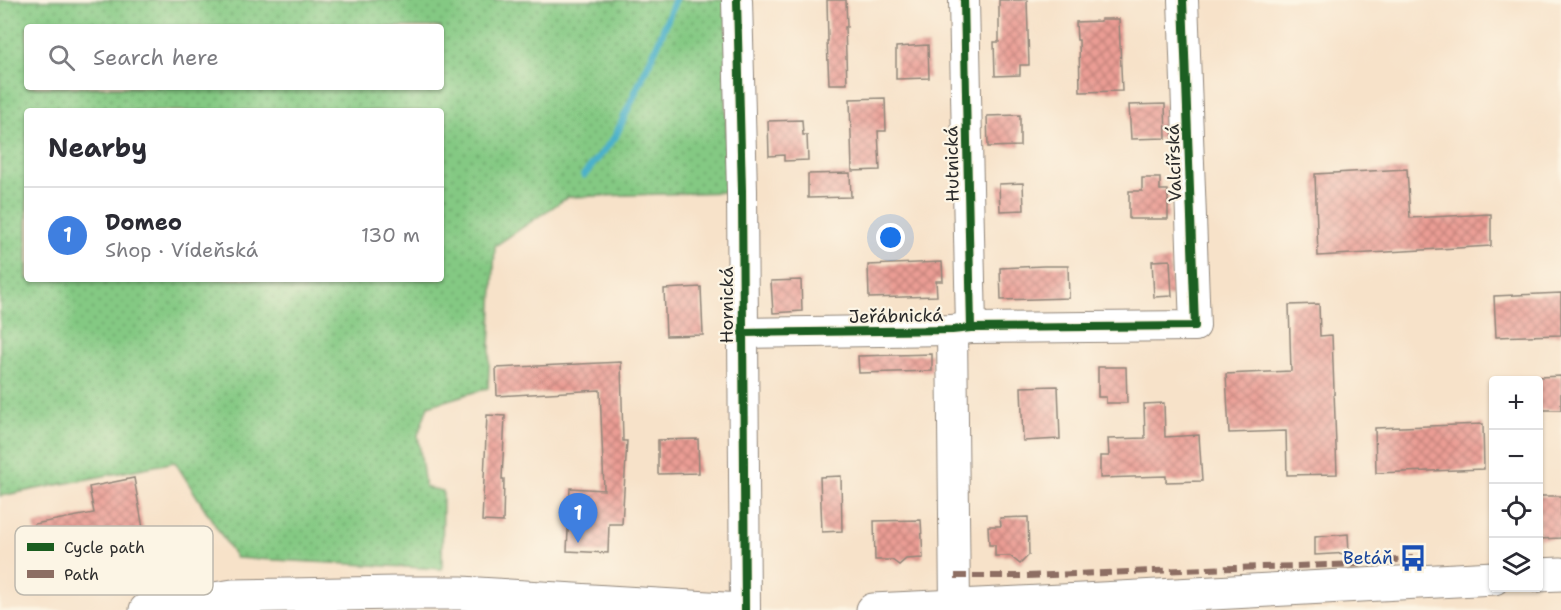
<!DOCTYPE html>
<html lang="en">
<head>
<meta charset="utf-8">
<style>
  body { margin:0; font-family:"Shantell Sans",sans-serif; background:#f7f7f7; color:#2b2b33 }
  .controls { position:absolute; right:18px; bottom:18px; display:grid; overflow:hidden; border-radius:6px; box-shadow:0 2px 4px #0004 }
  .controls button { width:54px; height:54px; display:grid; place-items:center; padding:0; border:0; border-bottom:2px solid #e1e1e2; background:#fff; color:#2b2b33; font:30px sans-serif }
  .you { position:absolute; left:891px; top:238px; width:21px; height:21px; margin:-15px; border:4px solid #fff; border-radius:50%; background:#1a73e8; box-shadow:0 0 0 9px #1a73e833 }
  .badge { display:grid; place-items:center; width:39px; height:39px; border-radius:50%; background:#b5179e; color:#fff; font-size:20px; font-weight:700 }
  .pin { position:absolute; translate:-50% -50px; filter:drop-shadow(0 2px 3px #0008) }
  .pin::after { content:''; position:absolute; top:32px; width:21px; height:18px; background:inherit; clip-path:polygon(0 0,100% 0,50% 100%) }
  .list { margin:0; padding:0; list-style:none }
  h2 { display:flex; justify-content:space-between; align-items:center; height:78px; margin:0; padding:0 24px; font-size:26px }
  h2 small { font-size:20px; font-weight:400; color:#7c7c81 }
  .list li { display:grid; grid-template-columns:39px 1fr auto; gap:18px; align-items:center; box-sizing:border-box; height:96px; padding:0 24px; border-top:2px solid #e1e1e2 }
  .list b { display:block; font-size:22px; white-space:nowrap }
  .list p { margin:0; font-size:20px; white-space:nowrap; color:#7c7c81 }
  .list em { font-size:20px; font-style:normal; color:#7c7c81 }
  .icon { flex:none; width:33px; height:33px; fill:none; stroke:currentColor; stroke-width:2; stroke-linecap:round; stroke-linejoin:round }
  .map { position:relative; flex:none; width:1561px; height:610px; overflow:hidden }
  .search { position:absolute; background:#fff; box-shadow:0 2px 4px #0004; left:24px; top:24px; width:420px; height:66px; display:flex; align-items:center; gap:15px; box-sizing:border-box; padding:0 21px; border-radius:6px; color:#7c7c81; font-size:22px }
  .panel { position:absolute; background:#fff; box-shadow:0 2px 4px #0004; left:24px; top:108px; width:420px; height:174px; border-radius:6px }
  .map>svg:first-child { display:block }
  .grass { fill:url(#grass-dots); stroke:#587a57; stroke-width:1.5; fill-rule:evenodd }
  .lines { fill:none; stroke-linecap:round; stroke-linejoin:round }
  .stream { stroke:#4bb1ca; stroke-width:7 }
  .building { fill:url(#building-cross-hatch) }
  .minor-casing { stroke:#91867a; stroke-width:32 }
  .major-casing { stroke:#91867a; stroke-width:35 }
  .minor { stroke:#fff; stroke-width:30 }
  .major { stroke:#fff; stroke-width:33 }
  .quiet { stroke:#8d6e63; stroke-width:6; stroke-dasharray:12 6; stroke-linecap:butt }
  .cycleway-casing { stroke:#fcf5e5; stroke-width:11 }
  .cycleway { stroke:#1b5e20; stroke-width:8 }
  .labels { text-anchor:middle; stroke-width:4.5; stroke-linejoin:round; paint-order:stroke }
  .street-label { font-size:18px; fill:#2b2b2b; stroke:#fcf5e5 }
  .transit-label { font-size:18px; fill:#164399; stroke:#fcf5e5; text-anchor:end }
  .key { fill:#fcf5e5; stroke:#bdb8ad; stroke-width:1.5 }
  .key-label { font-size:16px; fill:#2b2b2b }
</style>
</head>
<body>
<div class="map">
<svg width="1561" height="610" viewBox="0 0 1561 610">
  <defs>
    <pattern id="grass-dots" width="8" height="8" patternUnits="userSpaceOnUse" patternTransform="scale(1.5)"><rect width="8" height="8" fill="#84c983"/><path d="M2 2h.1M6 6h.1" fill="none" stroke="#6ca36b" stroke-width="1.8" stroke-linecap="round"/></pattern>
    <pattern id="building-cross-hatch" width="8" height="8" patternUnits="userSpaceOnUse" patternTransform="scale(1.5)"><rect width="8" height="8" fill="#eb9d94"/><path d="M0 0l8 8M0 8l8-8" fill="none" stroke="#bf8079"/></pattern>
  </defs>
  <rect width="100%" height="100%" fill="#fcf5e5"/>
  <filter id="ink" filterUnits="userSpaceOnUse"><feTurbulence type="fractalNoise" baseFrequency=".0167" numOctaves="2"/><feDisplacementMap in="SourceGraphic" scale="12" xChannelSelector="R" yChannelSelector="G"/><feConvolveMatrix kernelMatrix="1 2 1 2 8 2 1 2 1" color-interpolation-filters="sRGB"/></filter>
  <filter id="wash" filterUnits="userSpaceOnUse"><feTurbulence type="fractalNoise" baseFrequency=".008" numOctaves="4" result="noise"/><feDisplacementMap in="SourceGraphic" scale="24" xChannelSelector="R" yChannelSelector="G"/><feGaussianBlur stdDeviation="1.35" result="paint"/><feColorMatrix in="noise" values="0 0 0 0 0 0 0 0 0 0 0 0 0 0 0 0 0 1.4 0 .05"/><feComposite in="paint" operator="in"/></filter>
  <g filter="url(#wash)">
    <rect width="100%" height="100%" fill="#f7e2c9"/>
    <path class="grass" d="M0 0H727L726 192 568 197 495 246 488 388 428 406 418 435 425 487 443 491 442 569 236 558 175 462 0 496ZM27 27H441V87H27ZM27 111H441V279H27Z"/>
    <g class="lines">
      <path class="stream" d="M584 175 615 137 659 41 675 0"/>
    </g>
    <g id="blocks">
      <g class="building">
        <path d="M827 0H846L847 27H845L847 84H829L827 41H828Z"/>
        <path d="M999 0H1027L1029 65H1020V75L995 76 994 42H999Z"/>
        <path d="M1101 19H1119L1122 91 1080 92 1079 40H1077L1076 22 1101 21Z"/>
        <path d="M928 45 929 78 896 79V47Z"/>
        <path d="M885 98 886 131H878L880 170 852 171 850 99Z"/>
        <path d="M1165 104 1166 138 1131 139 1129 105Z"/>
        <path d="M1020 115V146L988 147 987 116Z"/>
        <path d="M802 120 803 135H807L808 160 784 161V155L769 156 768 121Z"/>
        <path d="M1407 169 1410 218 1491 214V246L1318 256 1315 174Z"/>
        <path d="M850 173 851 197 808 198V174Z"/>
        <path d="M1142 178H1160V190H1168V219H1129V191H1142Z"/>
        <path d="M1023 183 1024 210 1000 211 999 184Z"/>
        <path d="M1170 260 1172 296 1154 297 1152 261Z"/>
        <path d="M942 262 943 281H936L937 296 869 298 868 265Z"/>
        <path d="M1044 266H1068L1069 298 1001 300 1000 268Z"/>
        <path d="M801 280 802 311 773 313 771 281Z"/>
        <path d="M701 287 703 335 666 336 664 289Z"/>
        <path d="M1561 293V335L1496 337 1494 296Z"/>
        <path d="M1319 304 1320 336 1332 335 1337 474 1287 475 1286 431 1229 433 1226 374 1291 371 1289 305Z"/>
        <path d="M932 354V371L859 373 858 356Z"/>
        <path d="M621 362 623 441H627L622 524H609L608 553 567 551 570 488 604 490 600 390 497 396 496 368Z"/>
        <path d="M1098 367H1126L1127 403H1106V397H1098Z"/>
        <path d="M1561 376V410H1539V377Z"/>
        <path d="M1058 386 1060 439 1023 441 1021 387Z"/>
        <path d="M1164 403 1165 437 1199 435 1202 481 1166 482V476L1100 478V456H1109L1108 439 1145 438 1144 404Z"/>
        <path d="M487 415 505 416 502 479H504L503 522 482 521Z"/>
        <path d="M1483 424 1484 469 1376 473 1375 428Z"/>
        <path d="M698 439 699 473 658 474V440Z"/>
        <path d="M841 476 842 531 822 532 820 477Z"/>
        <path d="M134 478 149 562 85 574 86 585 45 591 34 524 94 513 89 487Z"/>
        <path d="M1539 496H1561V538L1539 539Z"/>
        <path d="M1028 517 1029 555 1020 564 1010 556H995V545H989L988 526H1001L1000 518Z"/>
        <path d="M921 520 923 558 906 559 899 565 892 560H875L874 521Z"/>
        <path d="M1348 534 1349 553 1315 555V537Z"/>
      </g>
    </g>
  </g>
  <g filter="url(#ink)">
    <use href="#blocks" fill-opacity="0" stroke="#91867a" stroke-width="1.5"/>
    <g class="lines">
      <defs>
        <g id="minor">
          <path d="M737 0 742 191 745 610"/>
          <path d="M964 0 971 328"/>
          <path d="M952 330 955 606"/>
          <path d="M742 333 952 330 971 328 1195 326 1183 0"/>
        </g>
        <g id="major">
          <path d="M1538 575 1561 574"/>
          <path d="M146 610 233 596 397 593H461L741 610"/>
          <path d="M873 610 1082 600 1494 578"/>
        </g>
      </defs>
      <use href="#minor" class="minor-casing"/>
      <use href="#major" class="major-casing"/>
      <use href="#minor" class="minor"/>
      <use href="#major" class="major"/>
      <path class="quiet" d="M955 576H1024L1260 567 1366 564 1413 558"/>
      <defs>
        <g id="cycleway">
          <path d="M737 0 742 191 745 610"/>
          <path d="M964 0 971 328"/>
          <path d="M742 333 952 330 971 328 1195 326 1183 0"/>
        </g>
      </defs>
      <use href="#cycleway" class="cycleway-casing"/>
      <use href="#cycleway" class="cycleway"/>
    </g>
  </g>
  <defs>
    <symbol id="bus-bare" viewBox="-9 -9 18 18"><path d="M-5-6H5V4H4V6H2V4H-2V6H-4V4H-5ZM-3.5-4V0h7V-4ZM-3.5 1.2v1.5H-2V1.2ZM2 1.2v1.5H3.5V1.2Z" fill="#1a4fb4" stroke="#fcf5e5" stroke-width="2.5" paint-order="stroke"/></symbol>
  </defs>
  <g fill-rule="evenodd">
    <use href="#bus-bare" x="1394" y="539" width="38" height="38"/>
  </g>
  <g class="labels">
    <g class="street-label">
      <text transform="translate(1174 163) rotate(-92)" y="6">Valcířská</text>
      <text transform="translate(952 164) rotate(-91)" y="6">Hutnická</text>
      <text transform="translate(727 305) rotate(-90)" y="6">Hornická</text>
      <text transform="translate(896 316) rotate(-1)" y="6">Jeřábnická</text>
    </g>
    <g class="transit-label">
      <text x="1393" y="564">Betáň</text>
    </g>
  </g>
  <rect x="15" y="526" width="198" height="69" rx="9" class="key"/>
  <rect x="27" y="543" width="27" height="8" fill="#1b5e20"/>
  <rect x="27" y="570" width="27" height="8" fill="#8d6e63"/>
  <g class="key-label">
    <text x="64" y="553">Cycle path</text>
    <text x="64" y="580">Path</text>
  </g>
</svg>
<div class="controls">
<button>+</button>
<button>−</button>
<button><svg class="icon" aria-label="locate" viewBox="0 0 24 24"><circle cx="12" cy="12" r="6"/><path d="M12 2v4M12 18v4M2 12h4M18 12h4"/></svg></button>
<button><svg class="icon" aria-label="layers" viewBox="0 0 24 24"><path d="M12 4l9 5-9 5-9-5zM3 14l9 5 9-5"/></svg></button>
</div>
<div class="you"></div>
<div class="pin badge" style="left:578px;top:543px;background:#3f7fe0">1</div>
<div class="search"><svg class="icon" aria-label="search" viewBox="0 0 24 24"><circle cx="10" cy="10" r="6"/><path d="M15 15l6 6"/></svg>Search here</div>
<section class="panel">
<h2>Nearby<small></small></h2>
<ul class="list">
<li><span class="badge" style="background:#3f7fe0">1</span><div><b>Domeo</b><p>Shop · Vídeňská</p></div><em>130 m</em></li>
</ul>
</section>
</div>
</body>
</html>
